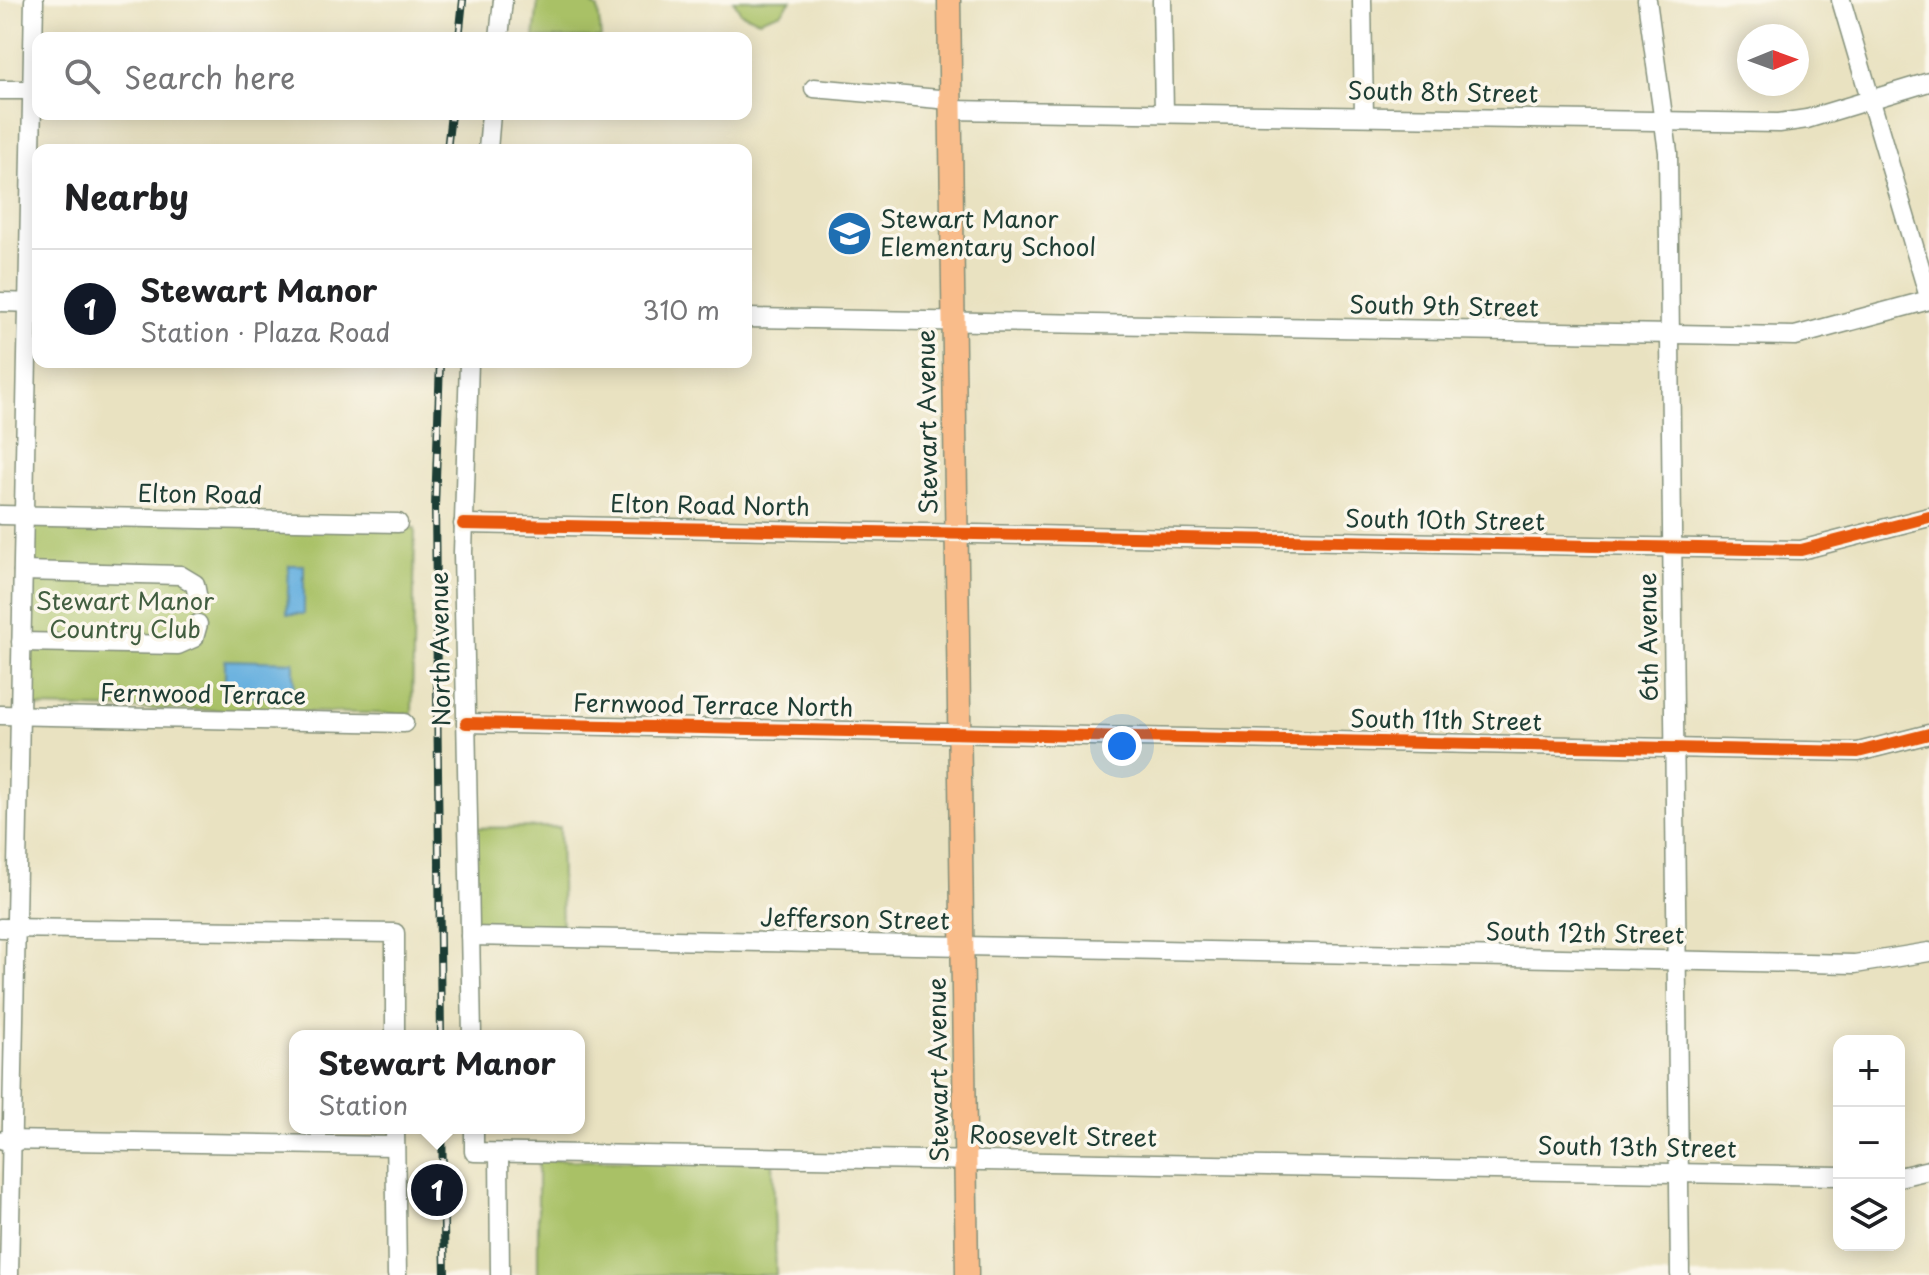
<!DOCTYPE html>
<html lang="en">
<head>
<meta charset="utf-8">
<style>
  body { margin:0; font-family:"Playpen Sans",sans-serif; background:#f2f2f2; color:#202124 }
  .controls { position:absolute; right:24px; bottom:24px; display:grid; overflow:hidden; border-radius:16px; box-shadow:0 4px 20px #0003 }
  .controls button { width:72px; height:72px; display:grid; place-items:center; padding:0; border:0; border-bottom:2px solid #e0e0e0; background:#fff; color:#202124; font:40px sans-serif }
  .compass { position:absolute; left:1737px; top:24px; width:72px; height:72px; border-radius:50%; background:#fff; box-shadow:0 4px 20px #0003; rotate:89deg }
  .you { position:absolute; left:1122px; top:746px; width:28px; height:28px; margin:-20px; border:6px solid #fff; border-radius:50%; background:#1a73e8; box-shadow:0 0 0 12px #1a73e833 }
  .badge { display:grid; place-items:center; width:52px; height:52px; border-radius:50%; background:#111827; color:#fff; font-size:26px; font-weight:700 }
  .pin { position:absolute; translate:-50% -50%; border:4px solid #fff; box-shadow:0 2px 8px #0006 }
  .popup { position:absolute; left:289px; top:1030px; width:296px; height:104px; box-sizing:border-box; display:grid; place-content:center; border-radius:16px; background:#fff; filter:drop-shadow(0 2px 6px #0005); font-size:26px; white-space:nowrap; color:#757577 }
  .popup b { font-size:30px; color:#202124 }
  .popup::after { content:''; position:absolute; left:50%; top:100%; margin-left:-16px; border:16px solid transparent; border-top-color:#fff }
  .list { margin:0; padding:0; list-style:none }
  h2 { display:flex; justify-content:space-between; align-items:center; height:104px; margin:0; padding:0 32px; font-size:34px }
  h2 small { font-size:26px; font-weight:400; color:#757577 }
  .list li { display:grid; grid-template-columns:52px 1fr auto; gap:24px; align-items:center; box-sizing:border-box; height:120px; padding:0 32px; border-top:2px solid #e0e0e0 }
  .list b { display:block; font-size:30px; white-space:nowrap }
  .list p { margin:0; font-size:26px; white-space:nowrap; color:#757577 }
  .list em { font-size:26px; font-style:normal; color:#757577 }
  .icon { flex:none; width:44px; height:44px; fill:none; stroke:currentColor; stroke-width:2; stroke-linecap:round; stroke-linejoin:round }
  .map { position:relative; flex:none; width:1929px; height:1275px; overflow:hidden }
  .search { position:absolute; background:#fff; box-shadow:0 4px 20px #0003; left:32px; top:32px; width:720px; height:88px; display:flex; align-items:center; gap:20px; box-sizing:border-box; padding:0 28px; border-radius:16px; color:#757577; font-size:30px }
  .panel { position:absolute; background:#fff; box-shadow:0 4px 20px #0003; left:32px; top:144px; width:720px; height:224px; border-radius:16px }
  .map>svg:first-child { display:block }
  .green { fill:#a9c166; stroke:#647f4d; stroke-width:2 }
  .water { fill:#67b0df; stroke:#43768a; stroke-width:2 }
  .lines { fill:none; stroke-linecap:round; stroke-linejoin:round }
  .minor-casing { stroke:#84907a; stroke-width:21 }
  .major-casing { stroke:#84907a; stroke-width:25 }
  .minor { stroke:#fff; stroke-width:18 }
  .major { stroke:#f9bc8a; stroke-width:22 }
  .rail-casing { stroke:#1f3d34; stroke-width:8 }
  .rail { stroke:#fbf7ec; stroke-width:5; stroke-dasharray:15; stroke-linecap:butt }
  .cycleway-casing { stroke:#fbf7ec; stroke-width:17 }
  .cycleway { stroke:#e8590c; stroke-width:12 }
  .labels { text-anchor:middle; stroke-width:7; stroke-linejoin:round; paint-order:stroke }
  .street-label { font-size:24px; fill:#1f3d34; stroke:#fbf7ec }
  .poi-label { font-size:24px; fill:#1f3d34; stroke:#fbf7ec; text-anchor:start }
  .park-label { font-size:24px; fill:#425e40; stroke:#fbf7ec }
</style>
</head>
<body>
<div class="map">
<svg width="1929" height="1275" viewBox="0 0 1929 1275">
  <rect width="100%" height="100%" fill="#fbf7ec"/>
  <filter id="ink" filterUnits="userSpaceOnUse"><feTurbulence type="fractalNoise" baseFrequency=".0125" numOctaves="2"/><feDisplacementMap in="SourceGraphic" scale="16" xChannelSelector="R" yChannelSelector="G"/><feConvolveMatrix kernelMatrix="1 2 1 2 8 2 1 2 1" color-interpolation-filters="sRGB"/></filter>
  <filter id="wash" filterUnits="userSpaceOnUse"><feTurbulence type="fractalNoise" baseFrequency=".006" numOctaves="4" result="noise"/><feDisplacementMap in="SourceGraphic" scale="32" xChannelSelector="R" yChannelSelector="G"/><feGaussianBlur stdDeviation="1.8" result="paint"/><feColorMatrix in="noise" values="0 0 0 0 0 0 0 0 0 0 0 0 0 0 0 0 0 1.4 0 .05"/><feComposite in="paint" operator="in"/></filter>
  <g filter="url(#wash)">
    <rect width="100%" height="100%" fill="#e9e2c1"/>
    <g class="green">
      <path d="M541 0H586L598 9 601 38H534L538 2Z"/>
      <path d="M733 0H791L782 12 759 20 741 13Z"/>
      <path d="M31 520 415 528 412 714 26 707Z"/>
      <path d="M560 827 562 933 462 932 461 828Z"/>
      <path d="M538 1160 773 1162 776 1275H538Z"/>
    </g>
    <g class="water">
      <path d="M289 565H304V614H287Z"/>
      <path d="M225 660 294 662V697L225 695Z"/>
    </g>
  </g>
  <g filter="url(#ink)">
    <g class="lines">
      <defs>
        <g id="minor">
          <path d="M1162 0 1164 112"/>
          <path d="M1362 0 1364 116"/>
          <path d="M1647 0 1668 152 1680 1275"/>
          <path d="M1841 0 1929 297"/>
          <path d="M499 38 503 0"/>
          <path d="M814 88 950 100"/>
          <path d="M0 90H38"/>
          <path d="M950 110 1779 123 1807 119 1929 82"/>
          <path d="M488 150 491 114"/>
          <path d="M0 302 38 303"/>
          <path d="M746 318 1795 336 1929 300"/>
          <path d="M469 362 463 552 472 1036"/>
          <path d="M0 515 398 523"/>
          <path d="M463 524 1801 550 1929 517"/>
          <path d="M23 571 180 575 195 584 198 599"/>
          <path d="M21 642 178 645 194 638 198 624"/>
          <path d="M0 715 404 723"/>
          <path d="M466 723 1858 752 1929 734"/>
          <path d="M0 928 395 933V1036"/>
          <path d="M470 936 1855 964 1929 952"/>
          <path d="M395 1128 397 1275"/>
          <path d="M474 1128V1152L1839 1176"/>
          <path d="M3 1140 395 1146"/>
          <path d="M499 1153 500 1275"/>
          <path d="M1899 1177 1929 1170"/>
          <path d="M9 1275 34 0"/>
        </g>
        <path id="major" d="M949 0 967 1275"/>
      </defs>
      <use href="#minor" class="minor-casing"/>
      <use href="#major" class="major-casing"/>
      <use href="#minor" class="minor"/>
      <use href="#major" class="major"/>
      <defs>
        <g id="rail">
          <path d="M459 38 463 0"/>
          <path d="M447 150 451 114"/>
          <path d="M440 362 435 507 441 1036"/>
          <path d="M442 1128 445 1275"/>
        </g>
      </defs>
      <use href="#rail" class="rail-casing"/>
      <use href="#rail" class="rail"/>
      <defs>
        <g id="cycleway">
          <path d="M463 524 1801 550 1929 517"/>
          <path d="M466 723 1858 752 1929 734"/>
        </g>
      </defs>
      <use href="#cycleway" class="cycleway-casing"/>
      <use href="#cycleway" class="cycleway"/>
    </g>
  </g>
  <defs>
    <symbol id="school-disc" viewBox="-11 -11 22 22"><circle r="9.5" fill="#1f6fb2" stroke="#fbf7ec"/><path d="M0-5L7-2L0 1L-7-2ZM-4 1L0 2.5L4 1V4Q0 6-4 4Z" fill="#fff"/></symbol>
  </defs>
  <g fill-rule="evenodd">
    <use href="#school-disc" x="824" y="208" width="51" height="51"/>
  </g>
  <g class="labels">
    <g class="street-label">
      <text transform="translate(1443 93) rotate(1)" y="8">South 8th Street</text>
      <text transform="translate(1444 307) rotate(1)" y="8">South 9th Street</text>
      <text transform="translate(928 422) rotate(-91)" y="8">Stewart Avenue</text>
      <text transform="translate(200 495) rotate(1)" y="8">Elton Road</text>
      <text transform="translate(710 506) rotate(1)" y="8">Elton Road North</text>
      <text transform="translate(1445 521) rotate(1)" y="8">South 10th Street</text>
      <text transform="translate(1649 637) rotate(-91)" y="8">6th Avenue</text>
      <text transform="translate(441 649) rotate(-91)" y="8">North Avenue</text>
      <text transform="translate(203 695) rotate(1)" y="8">Fernwood Terrace</text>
      <text transform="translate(713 706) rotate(1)" y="8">Fernwood Terrace North</text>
      <text transform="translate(1446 721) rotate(1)" y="8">South 11th Street</text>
      <text transform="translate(855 920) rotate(1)" y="8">Jefferson Street</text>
      <text transform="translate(1585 934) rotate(1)" y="8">South 12th Street</text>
      <text transform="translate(939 1070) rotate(-91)" y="8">Stewart Avenue</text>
      <text transform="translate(1063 1137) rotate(1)" y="8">Roosevelt Street</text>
      <text transform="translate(1637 1148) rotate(1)" y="8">South 13th Street</text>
    </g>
    <g class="poi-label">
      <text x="880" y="228">Stewart Manor<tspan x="880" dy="28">Elementary School</tspan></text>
    </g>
    <g class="park-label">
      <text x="125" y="610">Stewart Manor<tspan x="125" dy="28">Country Club</tspan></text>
    </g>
  </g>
</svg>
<div class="controls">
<button>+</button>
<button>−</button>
<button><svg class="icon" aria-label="layers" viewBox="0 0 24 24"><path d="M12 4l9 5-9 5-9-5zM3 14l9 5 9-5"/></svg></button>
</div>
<svg class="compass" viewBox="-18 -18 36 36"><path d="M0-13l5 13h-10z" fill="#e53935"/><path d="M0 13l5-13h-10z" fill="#757577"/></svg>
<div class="you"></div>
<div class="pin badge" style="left:437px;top:1190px">1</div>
<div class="popup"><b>Stewart Manor</b>Station</div>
<div class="search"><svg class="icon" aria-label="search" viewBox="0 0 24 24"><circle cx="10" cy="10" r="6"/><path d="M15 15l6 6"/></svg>Search here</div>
<section class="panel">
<h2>Nearby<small></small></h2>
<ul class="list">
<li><span class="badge">1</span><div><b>Stewart Manor</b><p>Station · Plaza Road</p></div><em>310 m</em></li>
</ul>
</section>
</div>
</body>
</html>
